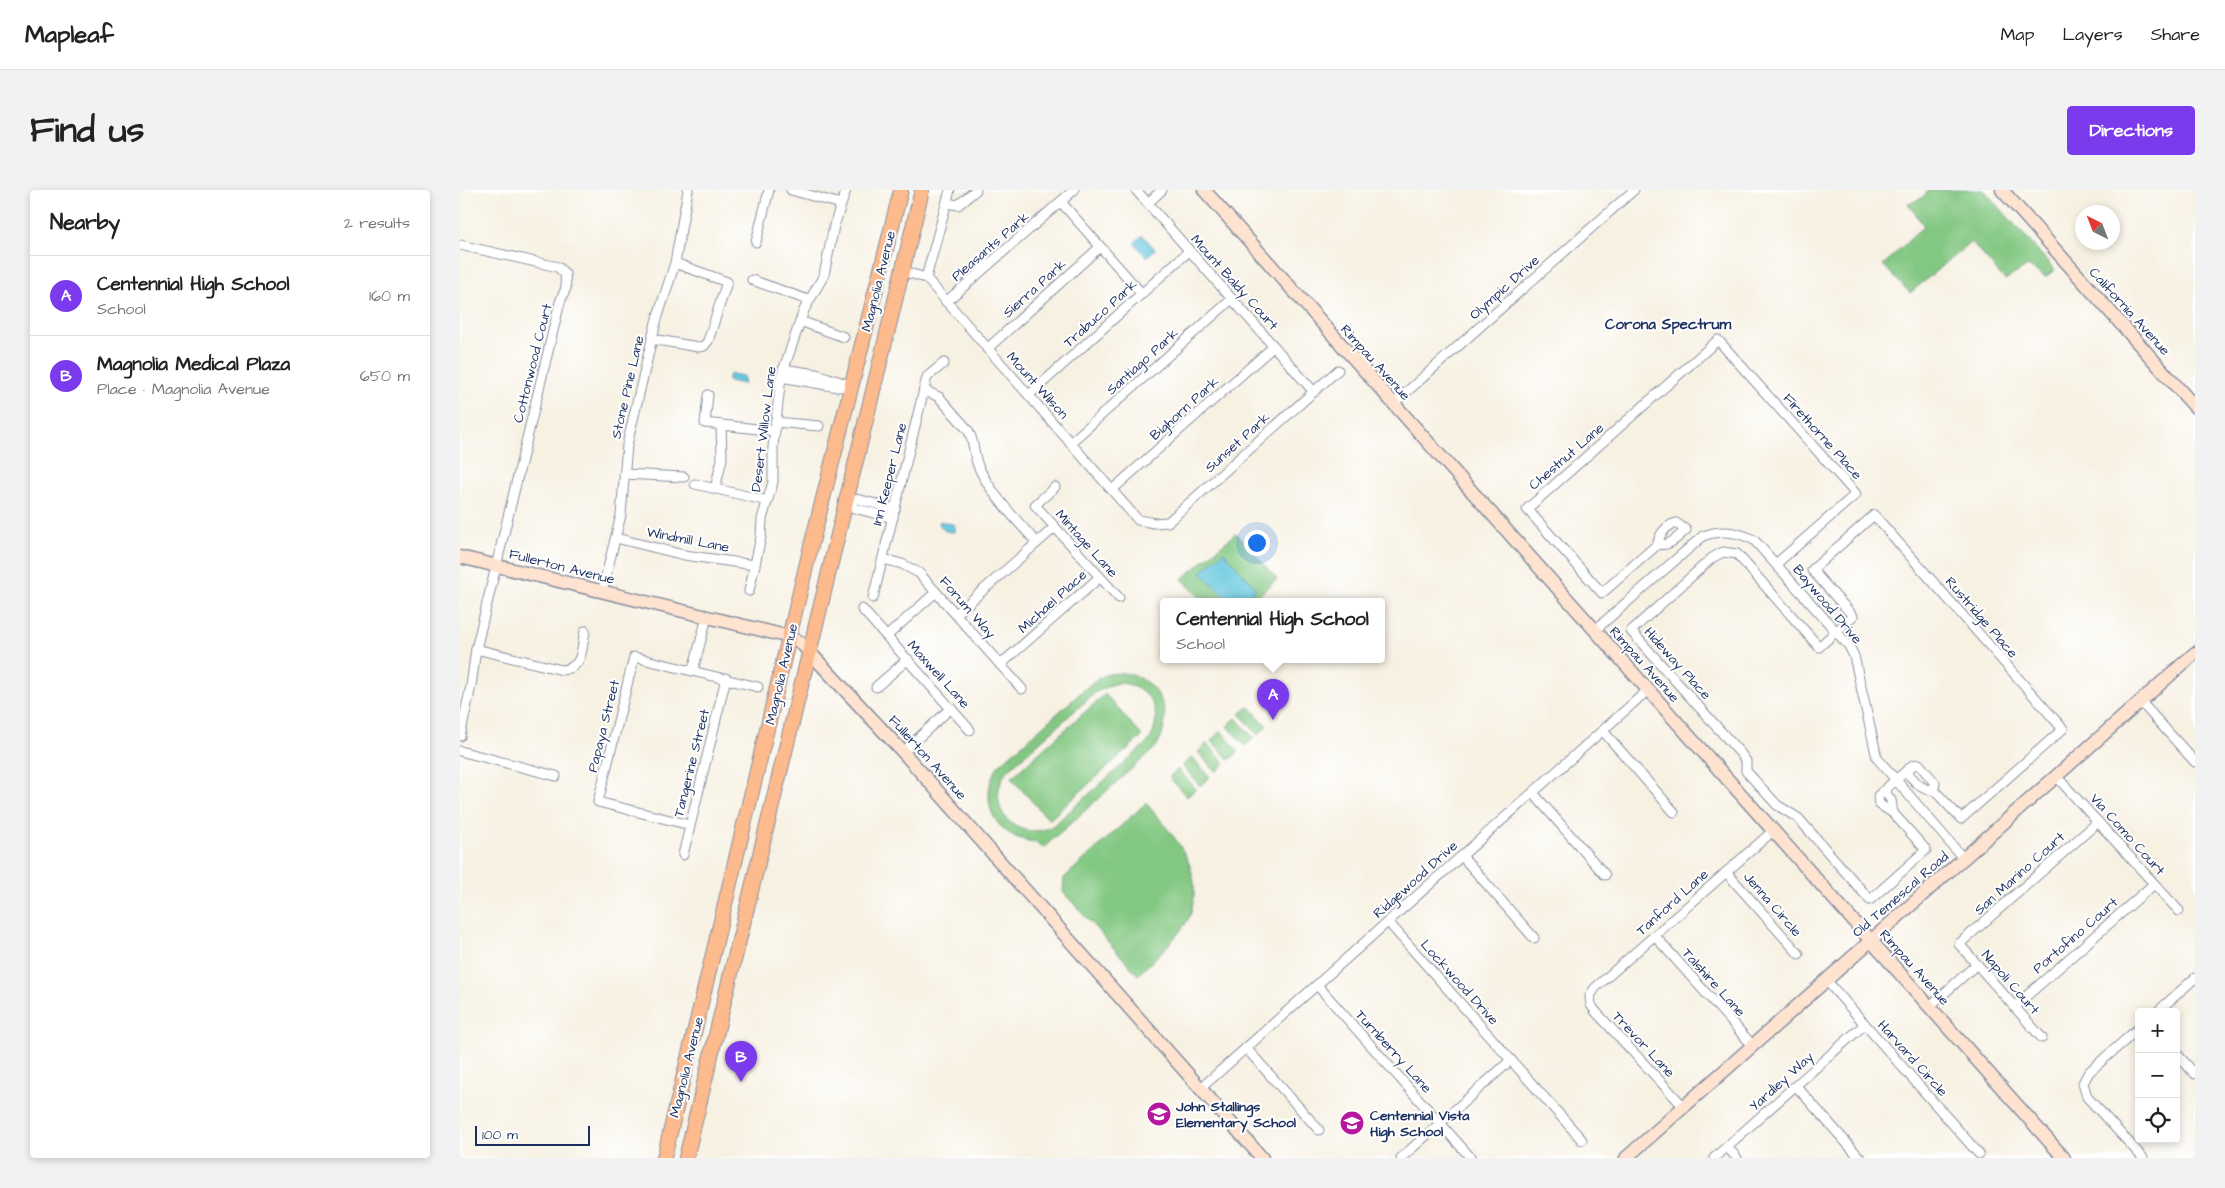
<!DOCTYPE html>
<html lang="en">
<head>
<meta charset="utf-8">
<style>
  body { margin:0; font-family:"Architects Daughter",sans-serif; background:#f2f2f2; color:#222 }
  .controls { position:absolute; right:15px; bottom:15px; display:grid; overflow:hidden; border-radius:5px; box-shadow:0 2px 8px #0003 }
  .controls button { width:45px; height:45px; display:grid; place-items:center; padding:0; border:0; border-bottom:1px solid #e0e0e0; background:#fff; color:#222; font:25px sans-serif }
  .compass { position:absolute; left:1615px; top:15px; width:45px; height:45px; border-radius:50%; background:#fff; box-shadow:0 2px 8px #0003; rotate:318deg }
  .scale { position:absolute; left:15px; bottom:12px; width:115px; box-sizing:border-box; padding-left:5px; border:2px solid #1b2f5e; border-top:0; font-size:14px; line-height:18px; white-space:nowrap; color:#1b2f5e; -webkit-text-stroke:4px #fff; paint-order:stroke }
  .you { position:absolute; left:796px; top:352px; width:18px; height:18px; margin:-12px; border:4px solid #fff; border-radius:50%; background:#1a73e8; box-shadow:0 0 0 8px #1a73e833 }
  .badge { display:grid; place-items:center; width:32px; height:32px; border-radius:50%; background:#7c3aed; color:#fff; font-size:16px; font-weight:700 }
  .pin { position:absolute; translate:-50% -41px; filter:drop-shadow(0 1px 2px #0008) }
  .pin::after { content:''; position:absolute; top:26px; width:18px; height:15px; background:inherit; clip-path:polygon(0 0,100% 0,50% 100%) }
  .popup { position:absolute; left:700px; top:408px; width:225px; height:65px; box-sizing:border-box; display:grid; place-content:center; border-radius:5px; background:#fff; filter:drop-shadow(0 1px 4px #0005); font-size:16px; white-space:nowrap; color:#767676 }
  .popup b { font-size:19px; color:#222 }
  .popup::after { content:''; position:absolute; left:50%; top:100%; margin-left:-10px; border:10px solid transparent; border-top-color:#fff }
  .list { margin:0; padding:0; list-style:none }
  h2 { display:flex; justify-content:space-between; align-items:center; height:65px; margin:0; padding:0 20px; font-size:21px }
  h2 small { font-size:16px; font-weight:400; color:#767676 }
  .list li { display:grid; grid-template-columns:32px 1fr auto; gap:15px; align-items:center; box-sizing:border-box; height:80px; padding:0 20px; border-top:1px solid #e0e0e0 }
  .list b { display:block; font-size:19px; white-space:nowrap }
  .list p { margin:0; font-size:16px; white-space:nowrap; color:#767676 }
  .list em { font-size:16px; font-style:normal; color:#767676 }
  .icon { flex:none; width:28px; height:28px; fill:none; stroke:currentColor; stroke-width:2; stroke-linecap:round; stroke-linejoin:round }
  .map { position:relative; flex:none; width:1735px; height:968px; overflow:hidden; border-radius:5px }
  header { display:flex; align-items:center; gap:30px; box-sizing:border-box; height:70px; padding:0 25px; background:#fff; border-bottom:1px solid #e0e0e0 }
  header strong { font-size:24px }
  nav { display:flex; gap:28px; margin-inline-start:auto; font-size:18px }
  .intro { display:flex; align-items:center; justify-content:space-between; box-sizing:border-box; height:120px; padding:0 30px }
  h1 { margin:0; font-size:35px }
  .button { padding:12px 22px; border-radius:5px; background:#7c3aed; color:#fff; font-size:18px; font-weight:700 }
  main { display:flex; gap:30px; padding:0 30px }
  aside { flex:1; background:#fff; border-radius:5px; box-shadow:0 2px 8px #0003 }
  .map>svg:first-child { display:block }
  .green { fill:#83c882; stroke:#4f7c70; fill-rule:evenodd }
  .water { fill:#5fc5dd; stroke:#3d7a9e }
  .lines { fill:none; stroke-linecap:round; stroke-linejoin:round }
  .street-casing { stroke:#8990a0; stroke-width:11 }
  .secondary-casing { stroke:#8990a0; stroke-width:15 }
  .primary-casing { stroke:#8990a0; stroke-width:16 }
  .street { stroke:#fff; stroke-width:9 }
  .secondary { stroke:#fee3d1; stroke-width:12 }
  .primary { stroke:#fcba8d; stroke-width:14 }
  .labels { text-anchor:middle; stroke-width:4; stroke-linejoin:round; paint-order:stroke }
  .street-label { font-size:14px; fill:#1b2f5e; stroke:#fff }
  .poi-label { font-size:14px; font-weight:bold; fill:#1b2f5e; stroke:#fff; text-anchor:start }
  .neighbourhood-label { font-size:15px; font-weight:bold; fill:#1b2f5e; stroke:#fff }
</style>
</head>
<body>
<header>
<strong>Mapleaf</strong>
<nav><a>Map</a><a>Layers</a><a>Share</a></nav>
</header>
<div class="intro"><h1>Find us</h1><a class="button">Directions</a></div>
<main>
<aside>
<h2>Nearby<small>2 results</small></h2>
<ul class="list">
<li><span class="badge">A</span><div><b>Centennial High School</b><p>School</p></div><em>160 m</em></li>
<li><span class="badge">B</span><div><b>Magnolia Medical Plaza</b><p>Place · Magnolia Avenue</p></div><em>650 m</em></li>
</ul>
</aside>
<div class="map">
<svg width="1735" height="968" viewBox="0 0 1735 968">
  <rect width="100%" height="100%" fill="#fff"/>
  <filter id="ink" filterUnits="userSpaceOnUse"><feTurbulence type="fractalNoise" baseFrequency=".02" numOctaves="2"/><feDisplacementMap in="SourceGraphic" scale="10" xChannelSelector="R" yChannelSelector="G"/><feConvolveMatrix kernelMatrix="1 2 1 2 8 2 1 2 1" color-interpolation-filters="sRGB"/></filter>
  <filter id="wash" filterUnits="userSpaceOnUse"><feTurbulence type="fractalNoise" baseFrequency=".0096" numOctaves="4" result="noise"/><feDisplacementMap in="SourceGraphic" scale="20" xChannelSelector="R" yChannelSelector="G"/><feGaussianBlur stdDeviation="1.12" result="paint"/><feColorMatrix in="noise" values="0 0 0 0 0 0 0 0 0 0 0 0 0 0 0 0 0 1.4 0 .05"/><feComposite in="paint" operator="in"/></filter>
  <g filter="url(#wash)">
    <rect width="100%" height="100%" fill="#f7f1e2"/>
    <g class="green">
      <path d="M1469 0H1524L1595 80 1585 87 1568 76 1545 90 1511 52 1450 103 1423 75 1464 36 1448 14 1462 8Z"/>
      <path d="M776 343 817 389 792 411H743L722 389Z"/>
      <path d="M663 483C700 488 717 527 695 558L583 658C574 649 563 652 552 645 526 631 523 599 538 576L635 490 648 484ZM656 493C689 492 707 525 688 552L594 635C557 656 523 617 546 582L636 502Z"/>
      <path d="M645 504 682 546 589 630 551 588Z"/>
      <path d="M789 516 807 536 798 545 780 524Z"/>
      <path d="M776 528 794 548 785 556 767 536Z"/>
      <path d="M761 541 779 562 769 570 751 550Z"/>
      <path d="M747 553 765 573 756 582 738 562Z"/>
      <path d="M732 567 750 587 740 596 722 576Z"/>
      <path d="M718 579 736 599 727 607 709 587Z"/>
      <path d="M686 613C710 642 741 672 733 713 732 718 731 724 729 728 716 750 696 767 678 785L603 702 604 688Z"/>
    </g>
    <g class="water">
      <path d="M682 45 695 59 687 67 674 53Z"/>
      <path d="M271 184 284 186V194L268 191V186Z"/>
      <path d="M480 331 495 335 494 342 485 341 479 334Z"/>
      <path d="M764 362 796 399 783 411H769L741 382Z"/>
    </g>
  </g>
  <g filter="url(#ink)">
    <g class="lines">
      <defs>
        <g id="street">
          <path d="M331 0 381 14"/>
          <path d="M676 0 854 202"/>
          <path d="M601 12 682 104"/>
          <path d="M487 13 498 15 516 0"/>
          <path d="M688 13 702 0"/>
          <path d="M296 52 309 0"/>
          <path d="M0 55 98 77 105 84 106 98 100 112 16 459 11 496 0 546"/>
          <path d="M442 81 466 88 678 330 694 333 708 332 878 180"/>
          <path d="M466 88 490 0"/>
          <path d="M292 90 348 110"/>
          <path d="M486 112 614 0"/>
          <path d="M340 131 384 147"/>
          <path d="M192 149 238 157 244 156 248 151 267 92 215 73"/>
          <path d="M527 159 640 57"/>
          <path d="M323 179 356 184 390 195"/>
          <path d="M321 187 378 197 393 196"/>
          <path d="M464 200 479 207 508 240C515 252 513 266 519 278 533 307 556 329 577 353"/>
          <path d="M248 205 245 233 315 241"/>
          <path d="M569 205 729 61"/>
          <path d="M933 214 1174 0"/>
          <path d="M315 232 359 236"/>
          <path d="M610 253 772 109"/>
          <path d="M164 284 224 287"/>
          <path d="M235 294 308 311"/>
          <path d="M595 297 575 315 659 408"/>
          <path d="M255 299 262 269 261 235"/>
          <path d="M652 300 814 156"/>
          <path d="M386 311 394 318 433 328"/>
          <path d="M386 311 397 309 435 319"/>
          <path d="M156 348 224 365 295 375"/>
          <path d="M1198 354C1210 357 1217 347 1226 340L1216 333C1206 336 1199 344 1198 354L1142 403 1067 319 1258 150 1396 304 1316 374"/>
          <path d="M423 369 442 374 459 383 562 499"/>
          <path d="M289 401 301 347 302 329 313 292V257L321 187 344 120 364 85 374 36 386 0"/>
          <path d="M142 402 161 325 167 255 196 132 215 73 228 0"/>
          <path d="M413 408 467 187 484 173"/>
          <path d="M402 419 510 540"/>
          <path d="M496 424 595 337"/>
          <path d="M1135 440 1243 346C1261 339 1277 341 1294 350L1389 456 1394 466 1417 568 1503 668"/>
          <path d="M427 446 476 402"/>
          <path d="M16 459 102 480C124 477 121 460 125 441"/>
          <path d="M540 475 640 387"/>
          <path d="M233 480 247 427"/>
          <path d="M416 497 448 469"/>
          <path d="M1680 511 1735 572"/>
          <path d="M1143 541 1214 622"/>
          <path d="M0 561 96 586"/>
          <path d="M443 562 491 518"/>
          <path d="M1596 586 1719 721"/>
          <path d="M1424 601 1431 610 1433 623 1419 614 1418 606C1422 602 1426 599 1430 595L1453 575 1459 574 1475 593 1474 600C1461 601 1454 590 1446 581"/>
          <path d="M1073 603 1145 685"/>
          <path d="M1433 623 1466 660 1410 710 1338 628 1317 615 1286 581V571L1281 564 1171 441 1252 368 1263 362 1277 364 1359 457 1393 426 1352 380 1414 325 1603 539 1501 629 1474 600"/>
          <path d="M230 635 138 612 174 467 298 497"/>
          <path d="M223 665 266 488"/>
          <path d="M1002 666 1074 748"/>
          <path d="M1266 682 1339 764"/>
          <path d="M928 732 1122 950"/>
          <path d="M1195 746 1293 856"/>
          <path d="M1366 790 1519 964"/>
          <path d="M857 795 1011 968"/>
          <path d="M1470 816 1517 774"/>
          <path d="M1554 817 1694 694"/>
          <path d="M1697 822 1735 788"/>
          <path d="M1679 838 1629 882 1623 893 1627 907 1683 968"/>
          <path d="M1582 848 1499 754 1638 632"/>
          <path d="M786 858 859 940"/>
          <path d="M1716 863 1735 884"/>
          <path d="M1336 896 1400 968"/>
          <path d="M741 898 1188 500"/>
          <path d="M1224 917 1136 822 1131 815 1130 806 1135 798 1314 640"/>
          <path d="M1267 957 1277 968"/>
          <path d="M941 968 1051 870"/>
          <path d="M1254 968 1405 834"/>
        </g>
        <g id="secondary">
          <path d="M744 0 1604 968"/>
          <path d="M1542 0 1735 217"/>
          <path d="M0 367 330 447 340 452 443 562 802 968"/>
          <path d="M1166 968 1735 463"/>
        </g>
        <g id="primary">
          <path d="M204 968 350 360 441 0"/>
          <path d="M226 968 462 0"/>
        </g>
      </defs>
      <use href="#street" class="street-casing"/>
      <use href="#secondary" class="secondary-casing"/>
      <use href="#primary" class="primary-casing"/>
      <use href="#street" class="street"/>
      <use href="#secondary" class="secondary"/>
      <use href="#primary" class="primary"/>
    </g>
  </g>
  <defs>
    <symbol id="school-disc" viewBox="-11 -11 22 22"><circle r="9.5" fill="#b5179e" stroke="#fff"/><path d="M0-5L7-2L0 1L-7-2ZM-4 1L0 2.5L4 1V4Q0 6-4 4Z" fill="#fff"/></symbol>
  </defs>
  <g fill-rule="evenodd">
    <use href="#school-disc" x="685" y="910" width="28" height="28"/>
    <use href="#school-disc" x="878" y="919" width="28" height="28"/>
  </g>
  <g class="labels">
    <g class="street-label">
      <text transform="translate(530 56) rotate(-41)" y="5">Pleasants Park</text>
      <text transform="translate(418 91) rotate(-76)" y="5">Magnolia Avenue</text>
      <text transform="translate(775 92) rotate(48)" y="5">Mount Baldy Court</text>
      <text transform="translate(1044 97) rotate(-42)" y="5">Olympic Drive</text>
      <text transform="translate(574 98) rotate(-42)" y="5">Sierra Park</text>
      <text transform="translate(1670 121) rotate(48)" y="5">California Avenue</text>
      <text transform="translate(640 123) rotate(-42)" y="5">Trabuco Park</text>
      <text transform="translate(682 171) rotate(-42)" y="5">Santiago Park</text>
      <text transform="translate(916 172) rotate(48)" y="5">Rimpau Avenue</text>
      <text transform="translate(72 173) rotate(-76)" y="5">Cottonwood Court</text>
      <text transform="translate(578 195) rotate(48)" y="5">Mount Wilson</text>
      <text transform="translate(167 197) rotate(-77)" y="5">Stone Pine Lane</text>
      <text transform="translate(724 218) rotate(-42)" y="5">Bighorn Park</text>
      <text transform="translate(303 239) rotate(-83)" y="5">Desert Willow Lane</text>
      <text transform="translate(1363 246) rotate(48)" y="5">Firethorne Place</text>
      <text transform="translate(777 252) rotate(-42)" y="5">Sunset Park</text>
      <text transform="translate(1106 266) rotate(-41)" y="5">Chestnut Lane</text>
      <text transform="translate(429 284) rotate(-76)" y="5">Inn Keeper Lane</text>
      <text transform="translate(228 349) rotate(11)" y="5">Windmill Lane</text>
      <text transform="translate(627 353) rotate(48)" y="5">Mintage Lane</text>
      <text transform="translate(102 376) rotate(14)" y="5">Fullerton Avenue</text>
      <text transform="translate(592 411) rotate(-42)" y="5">Michael Place</text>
      <text transform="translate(1368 414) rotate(50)" y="5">Baywood Drive</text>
      <text transform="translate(508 417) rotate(49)" y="5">Forum Way</text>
      <text transform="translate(1522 427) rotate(49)" y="5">Rustridge Place</text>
      <text transform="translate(1218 473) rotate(48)" y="5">Hideway Place</text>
      <text transform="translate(1185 474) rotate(48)" y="5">Rimpau Avenue</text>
      <text transform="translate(321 484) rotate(-77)" y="5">Magnolia Avenue</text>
      <text transform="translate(479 484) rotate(48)" y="5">Maxwell Lane</text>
      <text transform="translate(143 536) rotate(-76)" y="5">Papaya Street</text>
      <text transform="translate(468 567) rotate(48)" y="5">Fullerton Avenue</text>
      <text transform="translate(231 573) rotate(-76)" y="5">Tangerine Street</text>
      <text transform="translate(1668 644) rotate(48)" y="5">Via Como Court</text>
      <text transform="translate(1559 683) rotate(-42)" y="5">San Marino Court</text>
      <text transform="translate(955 689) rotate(-42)" y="5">Ridgewood Drive</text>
      <text transform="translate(1440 704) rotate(-41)" y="5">Old Temescal Road</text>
      <text transform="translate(1212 712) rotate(-42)" y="5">Tanford Lane</text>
      <text transform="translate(1313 714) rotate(49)" y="5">Jenna Circle</text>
      <text transform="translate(1615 745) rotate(-41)" y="5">Portofino Court</text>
      <text transform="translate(1455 777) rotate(48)" y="5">Rimpau Avenue</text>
      <text transform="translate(1000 792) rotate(48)" y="5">Lockwood Drive</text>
      <text transform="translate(1254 792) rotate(48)" y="5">Talshire Lane</text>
      <text transform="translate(1551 792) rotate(49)" y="5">Napoli Court</text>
      <text transform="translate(1184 854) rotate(47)" y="5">Trevor Lane</text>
      <text transform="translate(934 861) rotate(48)" y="5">Turnberry Lane</text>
      <text transform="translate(1453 868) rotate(48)" y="5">Harvard Circle</text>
      <text transform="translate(226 877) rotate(-76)" y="5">Magnolia Avenue</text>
      <text transform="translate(1321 891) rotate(-42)" y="5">Yardley Way</text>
    </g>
    <g class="poi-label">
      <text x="716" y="921">John Stallings<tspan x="716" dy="16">Elementary School</tspan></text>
      <text x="910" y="930">Centennial Vista<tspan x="910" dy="16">High School</tspan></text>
    </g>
    <g class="neighbourhood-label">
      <text x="1208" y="139">Corona Spectrum</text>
    </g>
  </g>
</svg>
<div class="controls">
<button>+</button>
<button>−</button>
<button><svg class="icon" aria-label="locate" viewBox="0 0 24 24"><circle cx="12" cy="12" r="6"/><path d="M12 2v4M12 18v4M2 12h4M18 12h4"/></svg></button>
</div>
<svg class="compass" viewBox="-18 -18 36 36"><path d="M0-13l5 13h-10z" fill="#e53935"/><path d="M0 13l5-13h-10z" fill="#767676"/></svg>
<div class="scale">100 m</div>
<div class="you"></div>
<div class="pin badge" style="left:813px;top:530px">A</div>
<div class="popup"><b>Centennial High School</b>School</div>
<div class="pin badge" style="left:281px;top:892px">B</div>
</div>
</main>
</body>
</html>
